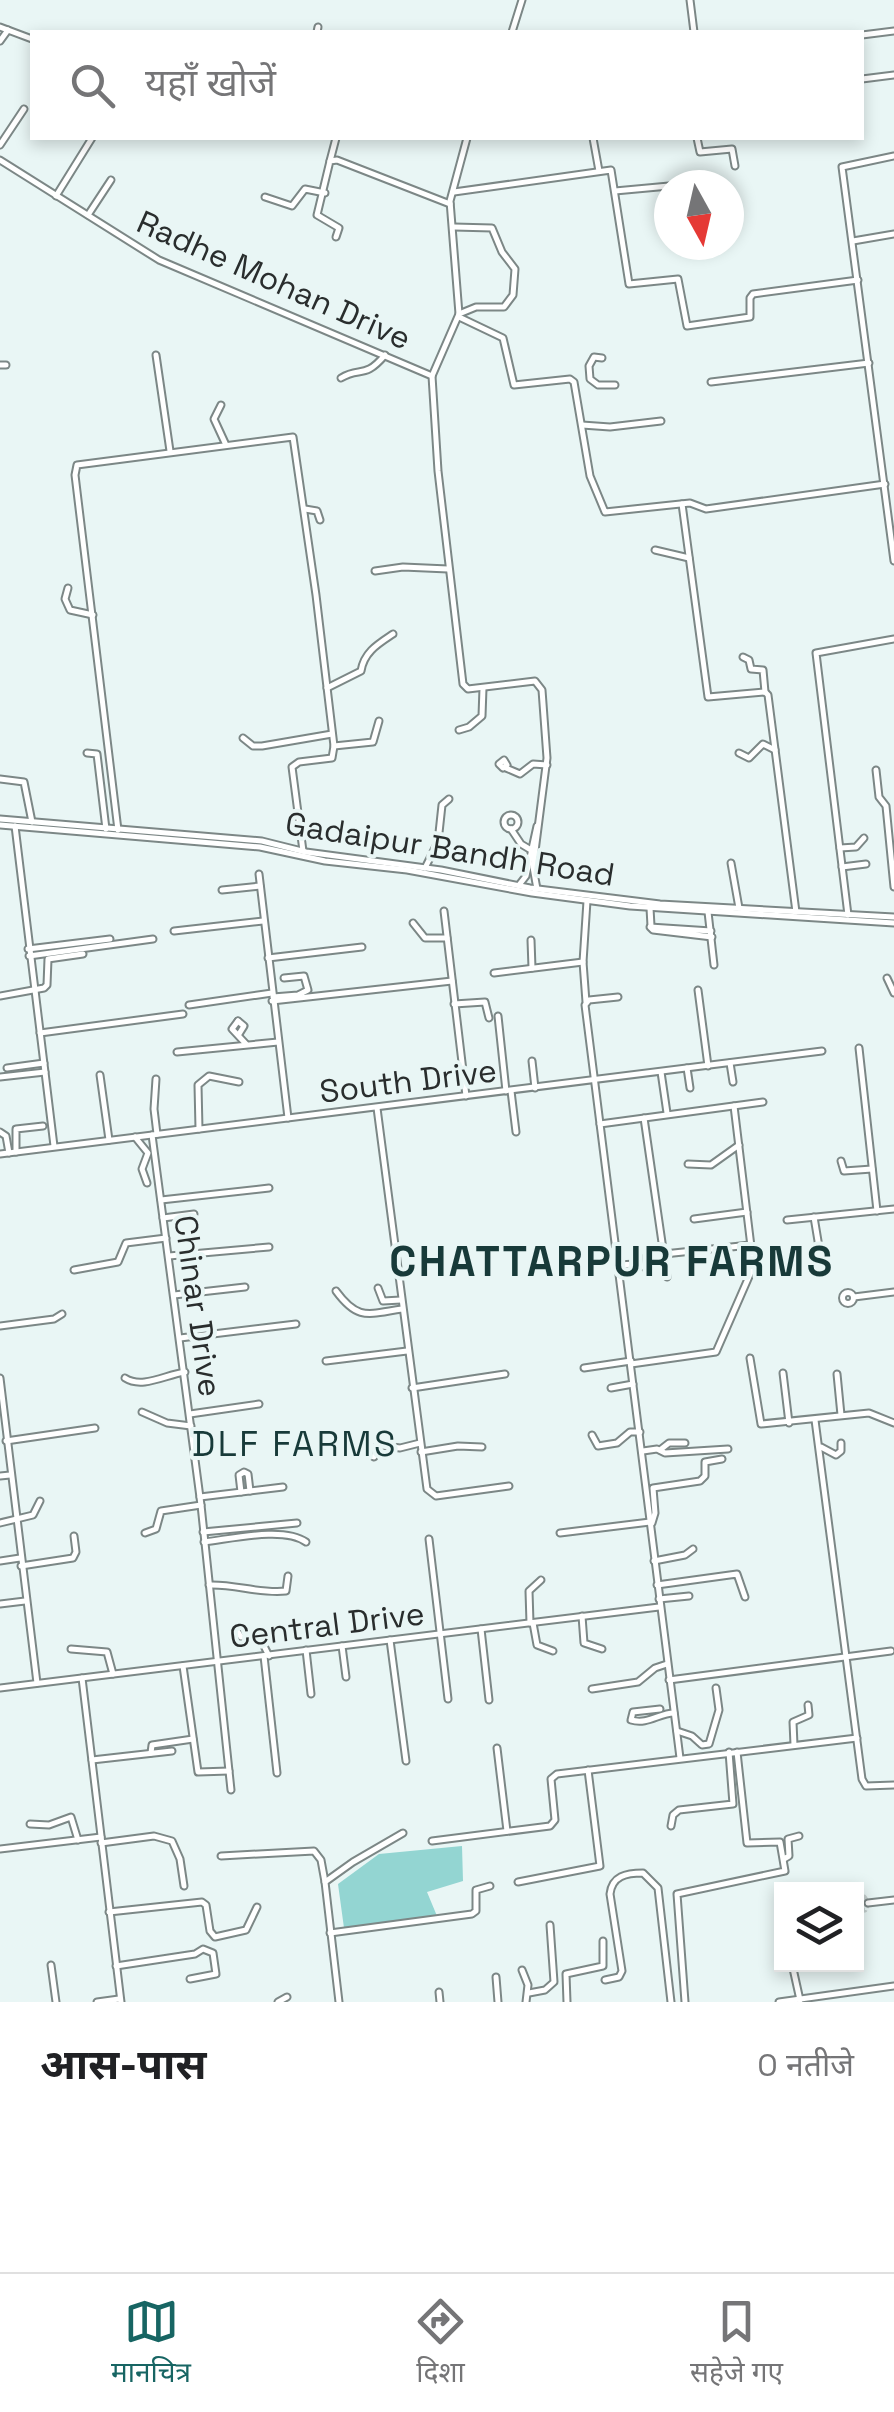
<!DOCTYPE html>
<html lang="hi">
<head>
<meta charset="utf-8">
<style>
  body { margin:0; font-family:"Space Grotesk","Noto Sans Devanagari",sans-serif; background:#f2f2f2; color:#202124 }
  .controls { position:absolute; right:30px; bottom:30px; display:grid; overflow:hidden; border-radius:0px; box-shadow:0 5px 15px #0003 }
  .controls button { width:90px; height:90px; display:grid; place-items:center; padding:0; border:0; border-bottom:2px solid #e0e0e0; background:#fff; color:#202124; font:50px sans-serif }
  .compass { position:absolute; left:654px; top:170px; width:90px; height:90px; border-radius:50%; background:#fff; box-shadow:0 5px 15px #0003; rotate:172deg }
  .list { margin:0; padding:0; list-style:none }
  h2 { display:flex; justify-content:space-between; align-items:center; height:130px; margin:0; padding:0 40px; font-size:42px }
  h2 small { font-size:32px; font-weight:400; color:#757577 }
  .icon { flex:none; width:55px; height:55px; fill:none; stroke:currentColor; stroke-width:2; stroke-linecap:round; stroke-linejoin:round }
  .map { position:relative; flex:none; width:894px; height:2002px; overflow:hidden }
  .search { position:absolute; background:#fff; box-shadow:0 5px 15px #0003; left:30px; right:30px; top:30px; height:110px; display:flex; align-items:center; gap:25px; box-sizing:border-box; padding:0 35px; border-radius:0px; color:#757577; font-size:38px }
  .sheet { height:270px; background:#fff }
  nav { display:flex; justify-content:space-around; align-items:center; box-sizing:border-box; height:140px; border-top:2px solid #e0e0e0; background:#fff; font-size:28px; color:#757577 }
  nav a { display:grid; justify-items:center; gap:5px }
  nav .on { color:#176563 }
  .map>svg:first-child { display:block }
  .green { fill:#93d5d2 }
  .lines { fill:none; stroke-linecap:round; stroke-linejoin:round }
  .minor-tunnel { stroke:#c3cecd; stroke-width:5; stroke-dasharray:5 2.5; stroke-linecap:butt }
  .minor-casing { stroke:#7c8786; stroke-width:9 }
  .minor { stroke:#fff; stroke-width:5 }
  .labels { text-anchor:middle; stroke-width:8; stroke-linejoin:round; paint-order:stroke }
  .street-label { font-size:32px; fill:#292d2d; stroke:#e9f6f5 }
  .neighbourhood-label { font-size:35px; letter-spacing:2.5px; fill:#183a39; stroke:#e9f6f5 }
  .district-label { font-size:42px; font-weight:bold; letter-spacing:2.5px; fill:#183a39; stroke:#e9f6f5 }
</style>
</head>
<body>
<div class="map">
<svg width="894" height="2002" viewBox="0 0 894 2002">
  <rect width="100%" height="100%" fill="#e9f6f5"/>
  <path class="green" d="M462 1846 463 1881 427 1892 437 1916 344 1928 338 1884 379 1854Z"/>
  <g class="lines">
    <path class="minor-tunnel" d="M856 1897H864L868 1903 865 1910 856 1911"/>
    <defs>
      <g id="minor">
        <path d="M690 0 694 32"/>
        <path d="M0 27 32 39"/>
        <path d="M317 32 318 27"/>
        <path d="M512 32 522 0"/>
        <path d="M862 35 894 31"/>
        <path d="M0 41 8 30"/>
        <path d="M862 79 894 75"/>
        <path d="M593 138 599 171"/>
        <path d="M697 138 700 152 732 149 735 166"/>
        <path d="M0 145 24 109"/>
        <path d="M894 156 842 167 894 561"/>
        <path d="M0 160 159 260 432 376 438 471 463 684 468 689 535 681 542 690 547 758 533 867 537 889"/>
        <path d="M330 161 336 138"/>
        <path d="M615 191 669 186"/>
        <path d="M454 192 611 170 629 284 678 279 687 326 750 317V298L753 294 858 280"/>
        <path d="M56 196 92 138"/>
        <path d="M265 197 292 206 305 189 325 193"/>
        <path d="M88 215 111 180"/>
        <path d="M454 227 492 228 502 252 515 269 513 295 504 307H476L459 314"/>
        <path d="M336 237 339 228 317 215 330 161 337 160 450 204"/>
        <path d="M853 241 894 234"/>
        <path d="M459 317 503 338 514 385 570 379 574 382 590 476 605 512 690 503 706 509 885 484"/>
        <path d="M156 355 170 451"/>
        <path d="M602 358 594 357 589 366 590 379 598 385H615"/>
        <path d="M0 365H6"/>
        <path d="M432 376 459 314 450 201 467 138"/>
        <path d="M341 378C360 366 364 380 385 355"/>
        <path d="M711 382 869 363"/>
        <path d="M221 405 214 419 226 445"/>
        <path d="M582 425 610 427 661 421"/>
        <path d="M682 504 708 697 765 692 768 695 796 912"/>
        <path d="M305 509 317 511 320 520"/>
        <path d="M655 550 689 558"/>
        <path d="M375 571 403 567 448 569"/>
        <path d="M68 588 65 599 70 610 93 615"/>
        <path d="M743 657 749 660 751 669 763 670 765 692"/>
        <path d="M327 688 361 671C364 652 378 644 393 634"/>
        <path d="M459 730 469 727 482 716 483 688"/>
        <path d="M243 738 253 746H262L332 734"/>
        <path d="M334 746 373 742 379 721"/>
        <path d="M87 753 97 754 106 829"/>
        <path d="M739 753 749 758 763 744 775 750"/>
        <path d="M504 760 507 765 503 768 499 764Z"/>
        <path d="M506 768 520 774 533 764 547 765"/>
        <path d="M876 770 879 797 886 806 894 887"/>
        <path d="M0 779 24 782 32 822"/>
        <circle cx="511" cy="822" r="7"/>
        <path d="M0 819 262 841 306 852 441 870 530 888 660 904 894 917"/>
        <path d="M0 825 260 847 325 861 407 870 532 893 630 906 894 923"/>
        <path d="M15 826 54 1146"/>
        <path d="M511 829 521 844 531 850"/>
        <path d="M118 830 75 475 77 465 293 437 316 595 334 746 332 758 299 762 292 767 303 851"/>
        <path d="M840 848 856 847 864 838"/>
        <path d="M731 863 739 908"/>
        <path d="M842 867 866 864"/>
        <path d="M425 868 438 842 442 805 449 799"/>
        <path d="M259 874 288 1118"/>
        <path d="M519 885 526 876 537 826"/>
        <path d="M222 890 260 886"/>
        <path d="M650 908 651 926"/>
        <path d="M444 911 466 1096"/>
        <path d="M708 912 714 965"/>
        <path d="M848 915 816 653 894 639"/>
        <path d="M413 923 425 938H447"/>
        <path d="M174 931 263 921"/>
        <path d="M711 931 650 927 653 930 712 937"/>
        <path d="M531 940 532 968"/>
        <path d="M28 949 110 939"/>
        <path d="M29 956 153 939"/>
        <path d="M268 958 362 947"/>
        <path d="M494 973 583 962"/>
        <path d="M887 978 894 993"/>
        <path d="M698 990 708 1066"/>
        <path d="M0 996 44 988 47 985 48 959 83 954"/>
        <path d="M273 997 298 995 308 990 304 976 284 978"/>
        <path d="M618 997 589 1000 585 1005 680 1758"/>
        <path d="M272 1001 452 981"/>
        <path d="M586 1002 583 962 587 901"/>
        <path d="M454 1004 485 1002 489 1018"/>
        <path d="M189 1005 272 993"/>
        <path d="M498 1016 506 1091"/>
        <path d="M238 1021 232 1029 246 1044"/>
        <path d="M238 1021 244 1026 239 1034"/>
        <path d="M40 1033 183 1014"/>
        <path d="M859 1048 877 1211"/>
        <path d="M177 1052 278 1042"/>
        <path d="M532 1061 535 1088"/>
        <path d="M730 1063 733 1082"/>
        <path d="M7 1068 44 1063"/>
        <path d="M687 1068 690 1088"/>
        <path d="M661 1072 667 1113"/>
        <path d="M100 1075 109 1140"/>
        <path d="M0 1077 45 1072"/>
        <path d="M156 1079 154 1109 157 1134"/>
        <path d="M511 1091 516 1132"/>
        <path d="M377 1108 427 1489 436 1496 509 1486"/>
        <path d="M644 1118 667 1277"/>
        <path d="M600 1124 763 1102"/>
        <path d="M199 1129 198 1085 209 1076 239 1082"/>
        <path d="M0 1132 6 1136 9 1153"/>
        <path d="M152 1135 201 1505 231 1790"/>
        <path d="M135 1137 148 1153 142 1169 147 1183"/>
        <path d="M16 1152V1129L43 1126"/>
        <path d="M0 1154 822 1051"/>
        <path d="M841 1161 844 1171 872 1169"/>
        <path d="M688 1164 711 1165 739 1145"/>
        <path d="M161 1200 269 1188"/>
        <path d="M814 1217 820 1253"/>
        <path d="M163 1218 194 1214"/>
        <path d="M694 1219 747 1212"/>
        <path d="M787 1220 894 1209"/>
        <path d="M664 1254 750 1245"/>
        <path d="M169 1256 269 1247"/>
        <path d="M618 1265 636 1264 644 1267 646 1257"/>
        <path d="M74 1270 118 1262 126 1243 166 1238"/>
        <path d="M378 1288 383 1301 401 1300"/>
        <path d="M336 1291C358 1321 368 1314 402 1309"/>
        <circle cx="848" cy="1298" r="5.5"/>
        <path d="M174 1295 245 1287"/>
        <path d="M854 1297 894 1292"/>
        <path d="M0 1326 54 1319 62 1314"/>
        <path d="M180 1338 296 1324"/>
        <path d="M750 1358 761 1424 869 1413 894 1423"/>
        <path d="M326 1361 407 1351"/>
        <path d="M631 1364 716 1352 751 1272 753 1263 734 1106"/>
        <path d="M584 1368 631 1361"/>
        <path d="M783 1373 789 1423"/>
        <path d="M837 1374 841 1415"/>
        <path d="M0 1378 37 1683"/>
        <path d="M125 1378C142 1389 165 1375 185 1372"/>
        <path d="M412 1388 505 1374"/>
        <path d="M611 1388 633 1384"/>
        <path d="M142 1412 167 1423 191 1426"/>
        <path d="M190 1414 259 1404"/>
        <path d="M815 1420 862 1779 866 1786 894 1785"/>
        <path d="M592 1435 598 1446 617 1443 630 1432H640"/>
        <path d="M6 1441 95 1428"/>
        <path d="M821 1447 836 1455 841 1451V1443"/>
        <path d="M660 1450 669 1443H685"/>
        <path d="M643 1451 657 1449 665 1453 728 1449"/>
        <path d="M421 1452 458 1446 482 1447"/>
        <path d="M374 1457 378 1445 400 1448 420 1443"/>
        <path d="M0 1476 10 1475"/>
        <path d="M241 1492 239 1475 244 1472 248 1474 250 1491"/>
        <path d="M200 1497 283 1487"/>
        <path d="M0 1523 33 1515 40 1501"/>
        <path d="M652 1523 655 1513 653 1488 700 1481 705 1476V1462L722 1459"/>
        <path d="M203 1532 297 1523"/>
        <path d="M145 1533 156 1529 161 1511 201 1505"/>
        <path d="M560 1533 650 1522"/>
        <path d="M429 1539 448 1699"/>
        <path d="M204 1542C231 1539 284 1526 306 1542"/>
        <path d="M0 1561 20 1558"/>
        <path d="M654 1561 685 1555 693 1549"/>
        <path d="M21 1566 73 1558 76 1552 74 1536"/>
        <path d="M209 1585C236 1584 259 1594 286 1591L288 1576"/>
        <path d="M657 1585 737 1574 745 1597"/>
        <path d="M659 1599 689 1596"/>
        <path d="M0 1604 25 1601"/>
        <path d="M582 1616 584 1643 602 1649"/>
        <path d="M530 1623 529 1591 541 1580"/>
        <path d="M533 1623 537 1645 553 1651"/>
        <path d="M481 1629 489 1700"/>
        <path d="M238 1632 241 1637 259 1636 269 1656"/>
        <path d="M390 1640 406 1761"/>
        <path d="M342 1646 346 1677"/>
        <path d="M71 1649 107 1652 113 1674"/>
        <path d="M306 1650 311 1694"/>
        <path d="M264 1656 277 1773"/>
        <path d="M183 1666 198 1772 229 1771"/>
        <path d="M82 1678 121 2002"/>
        <path d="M669 1680 891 1651"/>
        <path d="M0 1688 659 1607"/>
        <path d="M592 1689 638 1682 655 1668 667 1664"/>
        <path d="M660 1709 633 1712 631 1720C648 1725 659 1713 674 1713"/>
        <path d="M677 1731 692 1736 702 1745 709 1744 719 1710 716 1688"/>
        <path d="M794 1745 793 1722 809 1715 808 1705"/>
        <path d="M497 1748 507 1831"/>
        <path d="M151 1753 152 1745 193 1739"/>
        <path d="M92 1760 172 1751"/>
        <path d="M30 1824 49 1825 71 1817 78 1840"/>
        <path d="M671 1826 673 1815 679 1810 733 1804 729 1752"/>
        <path d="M432 1841 550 1826 555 1820 551 1779 557 1774 857 1738"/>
        <path d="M101 1843 154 1836 172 1841 180 1859 184 1886"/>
        <path d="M0 1849 101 1837"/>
        <path d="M221 1856 314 1851 321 1860 325 1882"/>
        <path d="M784 1859 789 1856 788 1839 799 1836"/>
        <path d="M518 1882 600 1866 588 1770"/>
        <path d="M868 1903 894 1900"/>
        <path d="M109 1912 202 1902 206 1905 210 1931 215 1937 246 1930 257 1907"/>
        <path d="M330 1933 472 1914 476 1911V1890L490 1886"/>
        <path d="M792 1964 800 2000"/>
        <path d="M51 1965 56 2002"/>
        <path d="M116 1966 195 1954 203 1949 213 1953 216 1974 190 1979"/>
        <path d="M522 1970 528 1985 526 2002"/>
        <path d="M496 1977 498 2002"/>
        <path d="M605 1980 619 1977 622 1971 610 1894C612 1876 626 1873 643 1873L658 1888 671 2002"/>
        <path d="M439 1992 440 2002"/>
        <path d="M529 1993 545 1990 554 1982 550 1925"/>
        <path d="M97 2002 119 1999"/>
        <path d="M278 2002 287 1997"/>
        <path d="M339 2002 325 1882 353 1862 403 1833"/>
        <path d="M567 2002 566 1974 603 1966V1941"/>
        <path d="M685 2002 677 1894 785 1871 780 1842 747 1843 737 1752"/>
        <path d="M779 2002 894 1986"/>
      </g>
    </defs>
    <use href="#minor" class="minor-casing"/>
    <use href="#minor" class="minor"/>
  </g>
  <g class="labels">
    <g class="street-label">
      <text transform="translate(274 280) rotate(24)" y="11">Radhe Mohan Drive</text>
      <text transform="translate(450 849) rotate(9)" y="11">Gadaipur Bandh Road</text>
      <text transform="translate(408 1081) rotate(-7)" y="11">South Drive</text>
      <text transform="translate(198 1306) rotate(82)" y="11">Chinar Drive</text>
      <text transform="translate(327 1625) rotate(-7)" y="11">Central Drive</text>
    </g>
    <g class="neighbourhood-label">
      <text x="295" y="1456">DLF FARMS</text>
    </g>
    <g class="district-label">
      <text x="612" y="1276">CHATTARPUR FARMS</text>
    </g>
  </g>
</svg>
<div class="controls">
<button><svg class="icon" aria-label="layers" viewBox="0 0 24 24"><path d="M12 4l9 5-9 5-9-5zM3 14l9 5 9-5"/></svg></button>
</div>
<svg class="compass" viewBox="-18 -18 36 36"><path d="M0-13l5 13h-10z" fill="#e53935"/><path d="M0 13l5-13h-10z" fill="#757577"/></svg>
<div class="search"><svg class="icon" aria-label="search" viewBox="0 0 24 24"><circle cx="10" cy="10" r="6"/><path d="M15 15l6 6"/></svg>यहाँ खोजें</div>
</div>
<section class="sheet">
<h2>आस-पास<small>0 नतीजे</small></h2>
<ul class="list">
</ul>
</section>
<nav>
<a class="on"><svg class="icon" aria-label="map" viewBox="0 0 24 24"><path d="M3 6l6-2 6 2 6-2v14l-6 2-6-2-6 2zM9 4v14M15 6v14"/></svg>मानचित्र</a>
<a><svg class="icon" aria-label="directions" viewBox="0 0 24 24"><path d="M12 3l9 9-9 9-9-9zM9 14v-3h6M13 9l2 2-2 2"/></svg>दिशा</a>
<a><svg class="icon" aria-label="saved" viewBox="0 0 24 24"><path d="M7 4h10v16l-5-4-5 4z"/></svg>सहेजे गए</a>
</nav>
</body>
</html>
